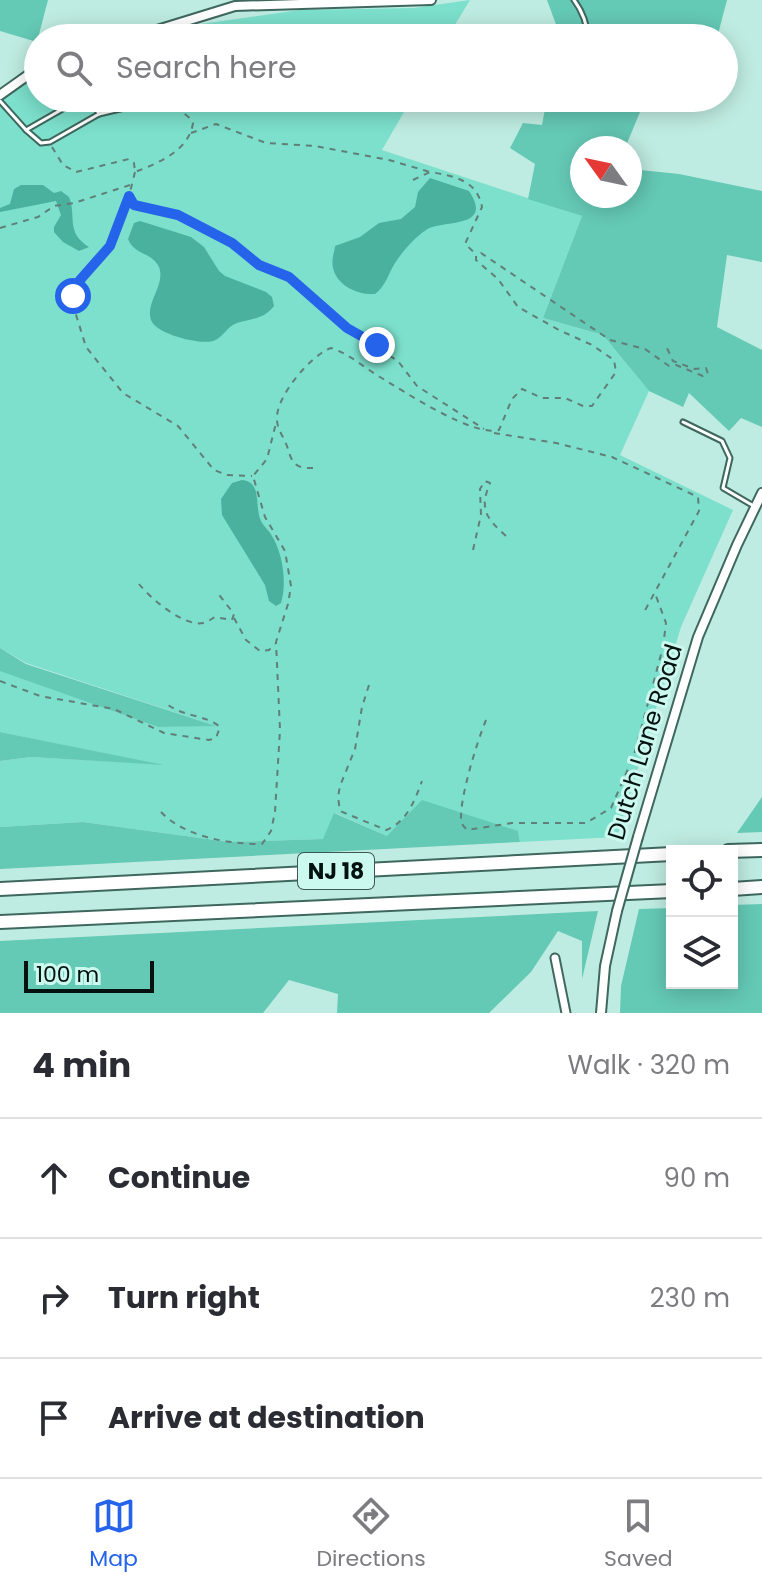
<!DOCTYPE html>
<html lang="en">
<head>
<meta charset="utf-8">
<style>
  body { margin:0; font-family:Poppins,sans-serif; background:#f2f2f3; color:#2b2b33 }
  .controls { position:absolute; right:24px; bottom:24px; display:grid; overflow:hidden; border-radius:0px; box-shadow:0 4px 20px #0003 }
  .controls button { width:72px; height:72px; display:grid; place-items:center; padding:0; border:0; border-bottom:2px solid #e1e1e2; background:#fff; color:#2b2b33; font:40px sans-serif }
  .compass { position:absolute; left:570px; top:136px; width:72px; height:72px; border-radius:50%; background:#fff; box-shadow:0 4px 20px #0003; rotate:303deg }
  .scale { position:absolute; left:24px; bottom:20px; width:130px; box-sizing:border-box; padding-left:8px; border:4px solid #03120e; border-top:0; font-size:22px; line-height:28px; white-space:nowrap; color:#03120e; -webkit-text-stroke:6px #ccf9ef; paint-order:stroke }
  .stop { position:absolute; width:24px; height:24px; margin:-18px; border:6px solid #2563eb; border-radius:50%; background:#fff }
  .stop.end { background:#2563eb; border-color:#fff; box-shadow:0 2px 8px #0008 }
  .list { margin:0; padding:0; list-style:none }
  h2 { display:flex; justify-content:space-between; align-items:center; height:104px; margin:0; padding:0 32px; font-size:34px }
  h2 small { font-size:26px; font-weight:400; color:#7c7c81 }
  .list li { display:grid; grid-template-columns:52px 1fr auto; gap:24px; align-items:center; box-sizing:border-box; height:120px; padding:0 32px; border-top:2px solid #e1e1e2 }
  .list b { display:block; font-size:30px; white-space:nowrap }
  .list em { font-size:26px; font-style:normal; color:#7c7c81 }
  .icon { flex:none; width:44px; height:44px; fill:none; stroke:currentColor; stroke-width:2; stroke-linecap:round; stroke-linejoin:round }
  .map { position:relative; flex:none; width:762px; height:1013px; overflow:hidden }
  .search { position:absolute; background:#fff; box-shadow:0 4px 20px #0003; left:24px; right:24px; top:24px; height:88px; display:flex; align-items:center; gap:20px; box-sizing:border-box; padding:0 28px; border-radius:44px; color:#7c7c81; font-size:30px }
  .sheet { height:464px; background:#fff }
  nav { display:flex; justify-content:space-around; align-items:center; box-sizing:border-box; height:112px; border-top:2px solid #e1e1e2; background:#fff; font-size:22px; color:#7c7c81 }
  nav a { display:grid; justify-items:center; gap:4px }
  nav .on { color:#2563eb }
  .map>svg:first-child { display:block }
  .green { fill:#7ce0cc }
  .forest { fill:#64c9b5 }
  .water { fill:#4ab19e }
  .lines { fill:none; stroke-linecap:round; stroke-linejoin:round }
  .service-casing { stroke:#3e675e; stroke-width:7 }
  .minor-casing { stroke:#3e675e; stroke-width:11 }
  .tertiary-casing { stroke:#3e675e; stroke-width:12 }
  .motorway-casing { stroke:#3e675e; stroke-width:16 }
  .path { stroke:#617f78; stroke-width:2; stroke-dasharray:6 6; stroke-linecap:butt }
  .service { stroke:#fff; stroke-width:3 }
  .minor { stroke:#fff; stroke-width:7 }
  .tertiary { stroke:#fff; stroke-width:8 }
  .motorway { stroke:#fff; stroke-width:12 }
  .tertiary-bridge-casing { stroke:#3e675e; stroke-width:12; stroke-linecap:butt }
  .tertiary-bridge { stroke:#fff; stroke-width:8 }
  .route { stroke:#2563eb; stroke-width:10 }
  .labels { text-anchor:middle; stroke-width:6; stroke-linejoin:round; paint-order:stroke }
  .shield { fill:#ccf9ef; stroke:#3f5752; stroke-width:2 }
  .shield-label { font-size:22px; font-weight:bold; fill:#03120e }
  .street-label { font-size:24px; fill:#03120e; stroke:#ccf9ef }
</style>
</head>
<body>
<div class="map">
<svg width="762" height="1013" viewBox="0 0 762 1013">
  <rect width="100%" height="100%" fill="#bfece2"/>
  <g class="green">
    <path d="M470 0 447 38H131L180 27 300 10 414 8Z"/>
    <path d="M38 68V98H412L382 150 582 216 543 318 603 335 649 391 620 455 733 510 681 627 617 837 520 842 518 831 387 836 335 813 324 839 229 842 83 822 0 827V761L31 757 156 764 0 732V670L158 727 213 725 26 663 0 648V94Z"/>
  </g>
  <g class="forest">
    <path d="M0 0H48L37 42 0 31Z"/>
    <path d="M547 0H727L717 38H561Z"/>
    <path d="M547 98H632L640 112 625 148H582V196H630V169L679 174 762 191V262L727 255 717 327 762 350V427L741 418 729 431 689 393 683 407 649 391 603 335 543 318 582 216 528 199 535 164 510 148 523 123 542 125Z"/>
    <path d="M0 648 26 664 216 726 158 727 0 671Z"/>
    <path d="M0 732 164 765 31 757 0 761Z"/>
    <path d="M762 797V832L737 833Z"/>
    <path d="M422 800 518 831 520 842 0 869V827L83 822 229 842 323 839 334 813 387 836Z"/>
    <path d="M762 904V1013H620L621 986 639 909 672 908V983H732V905Z"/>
    <path d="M598 911 582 979V941L558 931 531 972 489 1013H337L338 994 289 980 263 1013H0V941Z"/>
  </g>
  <g class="water">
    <path d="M430 178 469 191C495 230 441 219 426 230 414 238 403 251 395 263 388 274 386 286 375 294 358 295 337 286 333 268 331 259 335 250 335 246L360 237 379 223 401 219 415 207 418 192Z"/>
    <path d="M21 185H43L54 193 61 191 69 197C77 217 65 232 89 247L79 251 63 242 54 232V227L61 215 56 201 0 212V208L10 204 14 189Z"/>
    <path d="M140 221 191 237 204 247 219 271 225 276 266 292 272 297 274 306C263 320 252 318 237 323 226 327 223 338 213 341 199 345 156 334 151 320 145 302 166 285 159 267 152 252 134 255 128 239L134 223Z"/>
    <path d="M242 480C263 482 254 507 261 521 263 526 269 530 272 536 283 554 287 583 281 603L276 606 269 601 265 585 222 515 221 499 232 483Z"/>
  </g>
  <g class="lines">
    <defs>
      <g id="service">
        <path d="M574 0C583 12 587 23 588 38"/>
        <path d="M91 98 99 114"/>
        <path d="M0 101 26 130 82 98"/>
        <path d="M26 130 41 143 50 142 99 114 150 102 155 98"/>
        <path d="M683 422 722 441 730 458 723 488 752 505"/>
      </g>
      <path id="minor" d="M555 958 566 1013"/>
      <g id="tertiary">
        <path d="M131 38 235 6 431 0"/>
        <path d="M0 95 38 68"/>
        <path d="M638 837 698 637 737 545 762 493"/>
        <path d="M601 1013 605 966 617 911"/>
      </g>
      <g id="motorway">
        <path d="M728 851 762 850"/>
        <path d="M0 889 672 854"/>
        <path d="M732 889 762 887"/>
        <path d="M0 922 672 891"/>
      </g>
    </defs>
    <use href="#service" class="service-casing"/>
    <use href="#minor" class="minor-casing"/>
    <use href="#tertiary" class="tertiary-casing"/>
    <use href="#motorway" class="motorway-casing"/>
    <g class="path">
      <path d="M191 133 216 124 266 143 315 146 389 160 430 172"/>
      <path d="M52 147 63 165 76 172 129 159 134 163 135 172C158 163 189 151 193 123 187 111 167 104 155 110L152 105"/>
      <path d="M135 172 129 196 134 205 178 215 232 243 259 265 289 277 351 331 398 361 417 386 484 429"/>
      <path d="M413 180 430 172C454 176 477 180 482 207L465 244 476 254"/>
      <path d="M128 199 110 246 75 288 73 305 86 347 123 393 178 426 214 470 227 475 252 476"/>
      <path d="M0 228 38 217 54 206 74 203 130 185"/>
      <path d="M494 433 556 443 612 457 698 497 699 511 643 614"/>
      <path d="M313 468C297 469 292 464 288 449 285 439 277 429 277 420 275 397 311 355 331 348 350 354 363 367 380 377 405 392 473 437 499 430L512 399 522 389 542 398H565L583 406H592L616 372 614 360 592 345 559 330 518 307 498 279 476 260V255L481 253 610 340 645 349 669 366 676 365 703 376 708 374 706 368 695 369 673 361 667 348"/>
      <path d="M473 550 481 515 480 489 485 481 490 483C479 509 486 518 506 536"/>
      <path d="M139 584C150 598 184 627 203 623 208 622 211 619 215 617L232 620 234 614 217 592"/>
      <path d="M234 618 246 640 260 651 269 650 275 644"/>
      <path d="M0 681 40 696 114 709 164 733 209 740 216 738 220 727C205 714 181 717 166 703"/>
      <path d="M369 685 362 707 355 749 340 786 338 797 340 811 386 830C407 822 415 800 422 781"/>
      <path d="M486 720C477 742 460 796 461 820 462 826 464 826 467 830L512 823H586L611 808 634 755 663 647 666 623 656 596"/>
      <path d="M161 812C185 837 228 844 262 844L271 831 275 812 280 730 276 642 288 604 291 586 285 551 265 517 253 476 267 459 276 423"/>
    </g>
    <use href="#service" class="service"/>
    <use href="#minor" class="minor"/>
    <use href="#tertiary" class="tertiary"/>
    <use href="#motorway" class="motorway"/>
    <defs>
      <path id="tertiary-bridge" d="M617 911 638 837"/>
    </defs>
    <use href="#tertiary-bridge" class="tertiary-bridge-casing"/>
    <use href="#tertiary-bridge" class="tertiary-bridge"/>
  </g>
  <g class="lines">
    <path class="route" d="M73 296 80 280 110 246 129 196 134 205 178 215 232 243 259 265 289 277 347 328 377 345"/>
  </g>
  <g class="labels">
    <rect class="shield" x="298" y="853" width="76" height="36" rx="6"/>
    <g class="shield-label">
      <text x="336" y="879">NJ 18</text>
    </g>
    <g class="street-label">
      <text transform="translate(645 742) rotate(-73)" y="8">Dutch Lane Road</text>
    </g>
  </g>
</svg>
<div class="controls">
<button><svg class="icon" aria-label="locate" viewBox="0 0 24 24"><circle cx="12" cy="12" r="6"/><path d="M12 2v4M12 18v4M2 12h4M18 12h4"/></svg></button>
<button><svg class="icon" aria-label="layers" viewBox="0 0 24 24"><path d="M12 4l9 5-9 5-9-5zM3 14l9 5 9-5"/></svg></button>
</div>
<svg class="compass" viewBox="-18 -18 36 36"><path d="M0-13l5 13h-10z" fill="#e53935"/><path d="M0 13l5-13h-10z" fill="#7c7c81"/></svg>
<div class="scale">100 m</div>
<div class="stop" style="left:73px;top:296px"></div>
<div class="stop end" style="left:377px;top:345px"></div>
<div class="search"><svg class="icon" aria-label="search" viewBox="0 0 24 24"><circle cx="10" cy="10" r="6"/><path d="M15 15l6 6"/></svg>Search here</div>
</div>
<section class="sheet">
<h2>4 min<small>Walk · 320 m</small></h2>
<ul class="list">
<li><svg class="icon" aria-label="ahead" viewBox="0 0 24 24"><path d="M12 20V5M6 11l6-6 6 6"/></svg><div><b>Continue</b></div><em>90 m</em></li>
<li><svg class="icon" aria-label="right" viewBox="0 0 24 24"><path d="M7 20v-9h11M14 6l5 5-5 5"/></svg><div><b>Turn right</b></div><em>230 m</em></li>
<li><svg class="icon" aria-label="arrive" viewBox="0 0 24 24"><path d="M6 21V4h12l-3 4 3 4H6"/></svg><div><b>Arrive at destination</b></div></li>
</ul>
</section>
<nav>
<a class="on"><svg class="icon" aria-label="map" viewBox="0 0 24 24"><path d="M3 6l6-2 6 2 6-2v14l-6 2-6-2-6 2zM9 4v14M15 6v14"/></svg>Map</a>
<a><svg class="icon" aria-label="directions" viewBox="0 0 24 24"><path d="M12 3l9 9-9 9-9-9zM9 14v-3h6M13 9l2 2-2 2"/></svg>Directions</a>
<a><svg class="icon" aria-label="saved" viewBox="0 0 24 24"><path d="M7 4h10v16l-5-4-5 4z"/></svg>Saved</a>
</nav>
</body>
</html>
